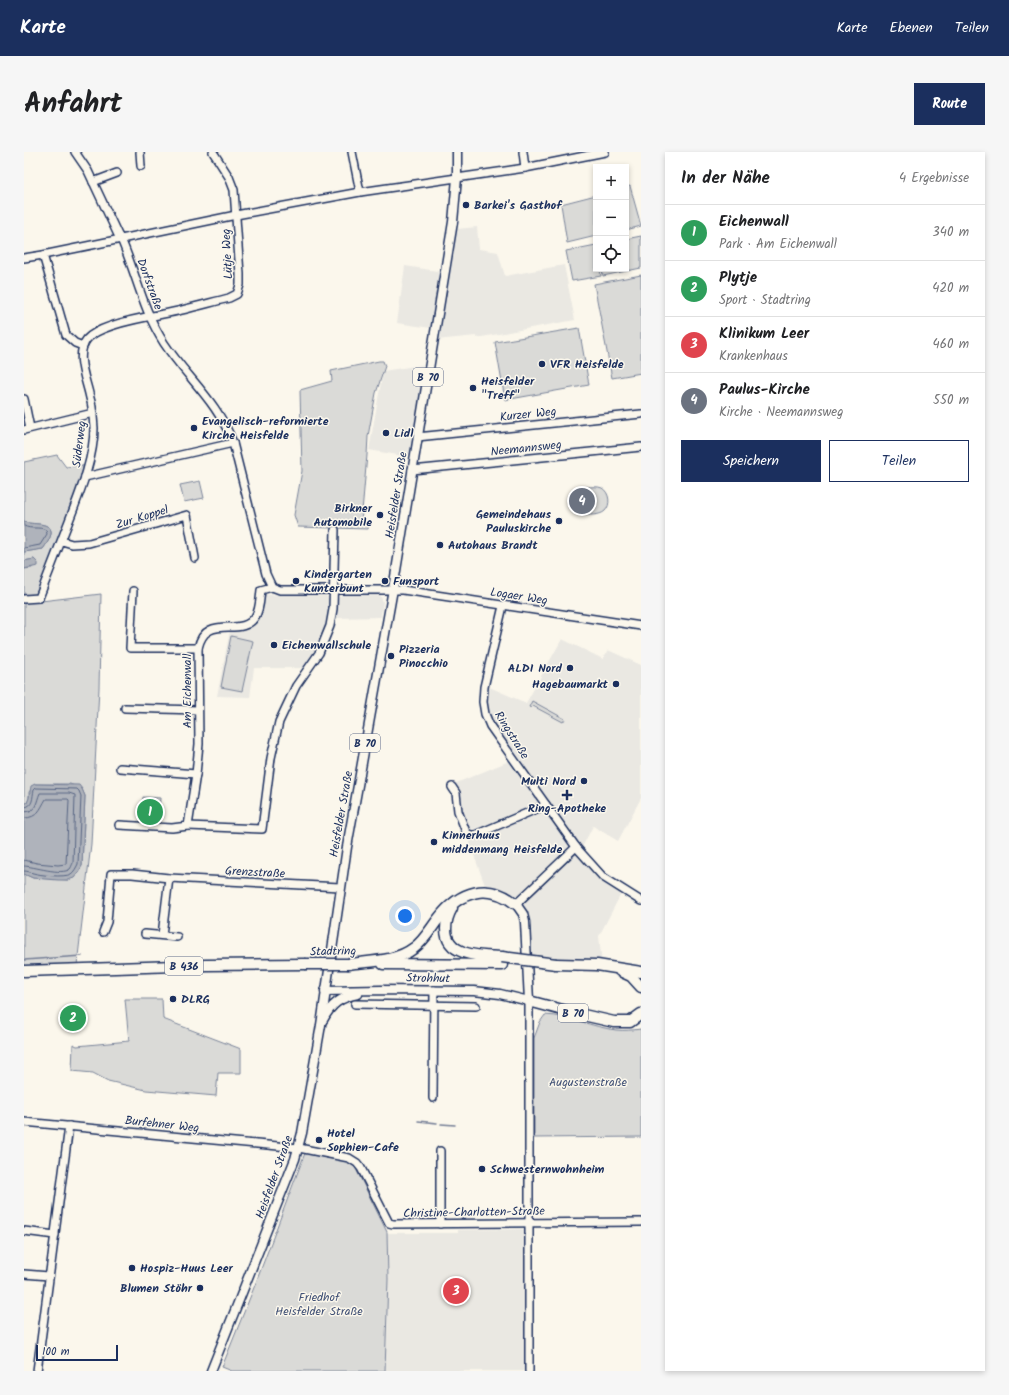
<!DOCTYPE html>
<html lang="de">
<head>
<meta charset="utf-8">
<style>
  body { margin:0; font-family:Kalam,sans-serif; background:#f6f6f6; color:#202124 }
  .controls { position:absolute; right:12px; top:12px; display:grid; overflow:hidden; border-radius:0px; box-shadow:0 2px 6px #0003 }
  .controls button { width:36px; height:36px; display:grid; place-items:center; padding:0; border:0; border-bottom:1px solid #e0e0e0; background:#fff; color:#202124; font:20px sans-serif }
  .scale { position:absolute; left:12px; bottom:10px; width:82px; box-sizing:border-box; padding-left:4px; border:2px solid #1b2f5e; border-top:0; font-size:11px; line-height:14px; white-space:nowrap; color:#1b2f5e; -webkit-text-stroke:3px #fbf7ec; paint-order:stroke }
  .you { position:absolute; left:381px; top:764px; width:14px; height:14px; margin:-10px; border:3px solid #fff; border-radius:50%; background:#1a73e8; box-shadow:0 0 0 6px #1a73e833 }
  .badge { display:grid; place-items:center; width:26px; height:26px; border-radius:50%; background:#1b2f5e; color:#fff; font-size:13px; font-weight:700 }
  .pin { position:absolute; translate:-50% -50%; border:2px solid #fff; box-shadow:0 1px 4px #0006 }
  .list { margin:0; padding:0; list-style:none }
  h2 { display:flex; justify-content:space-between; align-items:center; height:52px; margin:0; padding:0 16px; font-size:17px }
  h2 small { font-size:13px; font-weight:400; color:#757577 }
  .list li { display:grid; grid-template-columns:26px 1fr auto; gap:12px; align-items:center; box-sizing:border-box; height:56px; padding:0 16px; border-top:1px solid #e0e0e0 }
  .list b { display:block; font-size:15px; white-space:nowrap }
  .list p { margin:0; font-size:13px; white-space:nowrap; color:#757577 }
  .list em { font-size:13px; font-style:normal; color:#757577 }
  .actions { display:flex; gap:8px; padding:12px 16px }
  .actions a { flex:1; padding:9px 0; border:1px solid #1b2f5e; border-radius:0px; text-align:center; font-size:14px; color:#1b2f5e }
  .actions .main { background:#1b2f5e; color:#fff }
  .icon { flex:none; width:22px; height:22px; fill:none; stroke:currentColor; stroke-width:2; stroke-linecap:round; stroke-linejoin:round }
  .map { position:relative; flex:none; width:617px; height:1219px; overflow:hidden; border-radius:0px }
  header { display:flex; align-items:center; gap:24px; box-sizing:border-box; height:56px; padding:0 20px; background:#1b2f5e; color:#fff }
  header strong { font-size:19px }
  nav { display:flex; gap:22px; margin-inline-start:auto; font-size:14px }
  .intro { display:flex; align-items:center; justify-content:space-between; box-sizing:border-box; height:96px; padding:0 24px }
  h1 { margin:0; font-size:28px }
  .button { padding:10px 18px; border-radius:0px; background:#1b2f5e; color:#fff; font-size:14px; font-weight:700 }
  main { display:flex; gap:24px; padding:0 24px }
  aside { flex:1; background:#fff; border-radius:0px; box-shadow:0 2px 6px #0003 }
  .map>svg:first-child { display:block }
  .built { fill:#eae8e2 }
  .green { fill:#dadad7; stroke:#7a849a }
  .water { fill:#afb3bb; stroke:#747e96 }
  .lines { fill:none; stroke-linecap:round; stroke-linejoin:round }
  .shore { stroke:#566483; stroke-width:1 }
  .stream { stroke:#747e96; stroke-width:1.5 }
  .minor-casing { stroke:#1b2f5e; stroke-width:10 }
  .major-casing { stroke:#1b2f5e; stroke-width:11 }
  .highway-casing { stroke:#1b2f5e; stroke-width:13 }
  .minor { stroke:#fbf7ec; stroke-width:7 }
  .major { stroke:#fbf7ec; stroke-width:8 }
  .highway { stroke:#fbf7ec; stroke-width:10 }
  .highway-bridge-casing { stroke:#1b2f5e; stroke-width:13; stroke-linecap:butt }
  .highway-bridge { stroke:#fbf7ec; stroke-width:10 }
  .poi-dot { fill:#1b2f5e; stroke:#fbf7ec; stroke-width:1.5 }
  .labels { text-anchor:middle; stroke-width:3; stroke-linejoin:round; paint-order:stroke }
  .shield { fill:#fbf7ec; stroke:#5e6b89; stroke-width:1 }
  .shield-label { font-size:11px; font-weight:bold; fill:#1b2f5e }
  .poi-label { font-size:12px; font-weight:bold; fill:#1b2f5e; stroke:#fbf7ec; text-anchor:start }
  .street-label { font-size:12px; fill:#1b2f5e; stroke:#fbf7ec }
  .park-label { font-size:12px; fill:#415176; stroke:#fbf7ec }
</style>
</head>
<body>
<header>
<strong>Karte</strong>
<nav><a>Karte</a><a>Ebenen</a><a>Teilen</a></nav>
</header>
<div class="intro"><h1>Anfahrt</h1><a class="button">Route</a></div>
<main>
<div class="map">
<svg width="617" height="1219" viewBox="0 0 617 1219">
  <rect width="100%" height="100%" fill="#fbf7ec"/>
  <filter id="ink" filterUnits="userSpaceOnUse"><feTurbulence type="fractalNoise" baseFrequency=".025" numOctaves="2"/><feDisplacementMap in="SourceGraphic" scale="8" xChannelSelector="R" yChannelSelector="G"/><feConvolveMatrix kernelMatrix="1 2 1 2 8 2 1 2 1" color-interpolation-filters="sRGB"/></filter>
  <g filter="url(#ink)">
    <g class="built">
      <path d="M453 75 455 97 474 100 481 124 540 113 551 168 452 186V184L412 188 414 177 373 171 381 114 426 121 433 77Z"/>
      <path d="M404 212 385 305 345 298 359 219Z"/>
      <path d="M300 441 307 449 306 458 300 485 283 516H230L226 545 193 544 206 478 225 475 233 469 238 458 240 443Z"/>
      <path d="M318 443H356L359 450 357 465 312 466 314 446Z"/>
      <path d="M538 487 579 507 584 498 617 513V646L594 689 569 674 554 703 578 727 598 740 575 784 578 812 504 807 499 762 463 739 425 634 490 607 464 563 461 551 463 534 502 551Z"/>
      <path d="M501 1077 502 1219H359L361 1152 364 1127 363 1081H434V1078Z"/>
    </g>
    <g class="green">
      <path d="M606 34 617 74 602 78V35Z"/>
      <path d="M572 43V84L543 91 537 52Z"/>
      <path d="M617 84V116L579 124 578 117H602V87Z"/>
      <path d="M572 93V117H576L577 124 548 129 542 99Z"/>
      <path d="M617 123V221L588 226 570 132Z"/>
      <path d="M555 176 565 233 481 248 471 190Z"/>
      <path d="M355 209H359L361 214 352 241 344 284 343 303 337 371 345 373 344 377 274 375 270 363 278 319 276 238 308 229 307 219Z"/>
      <path d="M33 303 42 315 59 313V326L12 443 0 444V417L8 416 10 407 0 409V400L19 397C22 393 26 387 27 382 29 369 7 373 0 370V310Z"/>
      <path d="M176 329 180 346 160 350 156 333Z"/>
      <path d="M563 335C567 335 574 334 578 336 586 341 587 353 581 359 576 364 564 363 557 363 553 362 552 360 549 357 538 344 551 337 563 335Z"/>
      <path d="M77 442 75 536 67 692 53 813 0 815V722L9 726 44 728 58 714 61 644 58 637 46 632H11L5 640V646L3 651H0V451Z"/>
      <path d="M207 484 229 489 218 539 197 535Z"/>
      <path d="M508 549 541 567 539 570 509 554 507 556 505 555Z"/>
      <path d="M119 645 136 646 134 675 117 673Z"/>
      <path d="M101 847H138L139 867 217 897V921H194L192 944 122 938 84 929 69 921 48 919 49 892 53 894 105 889Z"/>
      <path d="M521 863C546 864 568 875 592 878 600 879 609 878 617 877V985L510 986V886L516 870Z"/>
      <path d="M281 1001 325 1010 331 1015 363 1080 364 1127 361 1219H208L198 1215 231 1133Z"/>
    </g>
    <g class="water">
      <path d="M0 370C7 373 29 369 27 382 26 387 22 393 19 397L0 400Z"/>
      <path d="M10 407 14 411V414L0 417V409Z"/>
      <path d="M11 632 55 633 58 637 61 644 58 714 54 721 50 726 44 728H34L9 726 0 722V651H3L5 646 7 634Z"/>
    </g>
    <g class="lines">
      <g class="shore">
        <path d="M0 374C7 378 15 374 22 378L23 382 16 393 0 396"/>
        <path d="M0 655C10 655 8 645 10 638L12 636 53 637 55 639 57 644 54 712C52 716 50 720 47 722 40 726 16 723 9 721 6 720 3 719 0 719"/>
        <path d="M0 660C13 660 12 650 16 641H45L51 643 49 711C48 713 47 716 46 717 38 724 9 714 0 714"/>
        <path d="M0 666C14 666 16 657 22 647H44L45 648 42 712 34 713 13 711 0 708"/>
      </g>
      <g class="stream">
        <path d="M0 808 58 804"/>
        <path d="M394 969 413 971"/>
        <path d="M417 972 431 973"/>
      </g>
      <defs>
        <g id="minor">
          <path d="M116 0 117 14"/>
          <path d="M328 0 336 40"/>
          <path d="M499 0 501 16"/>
          <path d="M581 0 501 16 336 40 212 63 97 87C112 121 119 159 140 191 163 226 194 250 209 291L242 422 248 435 256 438H379L617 474"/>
          <path d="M69 30 93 21"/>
          <path d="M19 103 42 183 51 191 59 194"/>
          <path d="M0 106 19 103 97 87 94 83 64 19 51 0"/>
          <path d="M0 247 6 276"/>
          <path d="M0 278 69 261"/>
          <path d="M393 285 617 262"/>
          <path d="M388 318 617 295"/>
          <path d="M61 325 209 291"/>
          <path d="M38 389 48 392 65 391 163 363 171 406"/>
          <path d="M109 439 106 496H174"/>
          <path d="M0 447 15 446C26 417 37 389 48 361 58 335 70 304 70 276 69 266 69 255 66 246 63 229 50 203 63 187 75 174 116 166 134 163 158 159 181 152 205 146L213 142 216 133V122L210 38 205 25 189 0"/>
          <path d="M479 454 460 535 459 550 461 562 466 574 552 695 579 725 617 749"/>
          <path d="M101 556 174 558"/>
          <path d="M96 616 172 622"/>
          <path d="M428 635 432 641 434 659 442 680 446 683H451L522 653"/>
          <path d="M95 673 148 676 164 674 172 622 175 592 174 496C182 460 217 487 231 465 236 458 236 446 237 438L248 435"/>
          <path d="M164 674 238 677 247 606 255 570 272 534 295 501 306 474 309 457 311 378"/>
          <path d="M492 752 552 695"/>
          <path d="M79 780 83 770 87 722H108L145 726 316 735"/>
          <path d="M121 782 153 785"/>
          <path d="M138 783 145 726"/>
          <path d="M505 849V1219"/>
          <path d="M331 852 452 854"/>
          <path d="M409 946 410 838"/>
          <path d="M0 970 275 996 325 1006 333 1011 337 1016 365 1071 369 1072 617 1070"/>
          <path d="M416 1072V999"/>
          <path d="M0 1079 31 1083"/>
          <path d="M0 1122 25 1124"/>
          <path d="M13 1219 45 974"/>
        </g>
        <g id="major">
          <path d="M301 839 357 838 450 839 476 842 505 849 501 770 499 762 492 752"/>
          <path d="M299 868C307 852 317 845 334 842"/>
          <path d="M187 1219 271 1007 278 981 297 873 323 695 369 437 429 70 433 26V0"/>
        </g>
        <g id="highway">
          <path d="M428 756C424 763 422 770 422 777 422 805 458 804 478 805"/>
          <path d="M325 812C346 809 372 810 390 796 401 788 407 776 415 766 436 739 464 730 492 752"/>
          <path d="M359 812 478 813"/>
          <path d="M532 812 573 813 617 820"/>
          <path d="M0 819 182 813 281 812"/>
          <path d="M596 819 607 824 617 835"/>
          <path d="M505 849 546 860 590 870H606L617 862"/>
        </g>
      </defs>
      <use href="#minor" class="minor-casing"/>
      <use href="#major" class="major-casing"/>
      <use href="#highway" class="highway-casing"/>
      <use href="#minor" class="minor"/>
      <use href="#major" class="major"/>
      <use href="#highway" class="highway"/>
      <defs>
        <g id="highway-bridge">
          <path d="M478 805 532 812"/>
          <path d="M281 812H325"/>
        </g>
      </defs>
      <use href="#highway-bridge" class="highway-bridge-casing"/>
      <use href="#highway-bridge" class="highway-bridge"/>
    </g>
  </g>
  <g class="poi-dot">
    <circle cx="442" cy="53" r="4"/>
    <circle cx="518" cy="212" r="4"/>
    <circle cx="449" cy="236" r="4"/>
    <circle cx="170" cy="276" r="4"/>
    <circle cx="362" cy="281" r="4"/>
    <circle cx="356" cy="363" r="4"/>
    <circle cx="535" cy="369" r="4"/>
    <circle cx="416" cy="393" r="4"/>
    <circle cx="272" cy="429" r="4"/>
    <circle cx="361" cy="429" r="4"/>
    <circle cx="250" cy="493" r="4"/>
    <circle cx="367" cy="504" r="4"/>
    <circle cx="546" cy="516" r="4"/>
    <circle cx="592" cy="532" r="4"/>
    <circle cx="560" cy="629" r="4"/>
    <path d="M541 637h4v4h4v4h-4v4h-4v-4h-4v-4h4z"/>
    <circle cx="410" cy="690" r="4"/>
    <circle cx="149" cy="847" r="4"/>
    <circle cx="295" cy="988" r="4"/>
    <circle cx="458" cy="1017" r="4"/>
    <circle cx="108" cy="1116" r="4"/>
    <circle cx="176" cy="1136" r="4"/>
  </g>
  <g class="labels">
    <g class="shield">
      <rect x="389" y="216" width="30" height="18" rx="3"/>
      <rect x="326" y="582" width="30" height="18" rx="3"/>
      <rect x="141" y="805" width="38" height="18" rx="3"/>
      <rect x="534" y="852" width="30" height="18" rx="3"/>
    </g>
    <g class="shield-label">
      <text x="404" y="229">B 70</text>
      <text x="341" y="595">B 70</text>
      <text x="160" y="818">B 436</text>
      <text x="549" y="865">B 70</text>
    </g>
    <g class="poi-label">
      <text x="450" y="57">Barkei's Gasthof</text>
      <text x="526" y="216">VFR Heisfelde</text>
      <text x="457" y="233">Heisfelder<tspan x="457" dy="14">"Treff"</tspan></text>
      <text x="178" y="273">Evangelisch-reformierte<tspan x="178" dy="14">Kirche Heisfelde</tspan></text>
      <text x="370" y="285">Lidl</text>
      <text x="348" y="360" text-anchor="end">Birkner<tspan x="348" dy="14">Automobile</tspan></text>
      <text x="527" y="366" text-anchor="end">Gemeindehaus<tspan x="527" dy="14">Pauluskirche</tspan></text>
      <text x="424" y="397">Autohaus Brandt</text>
      <text x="280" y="426">Kindergarten<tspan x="280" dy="14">Kunterbunt</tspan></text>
      <text x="369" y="433">Funsport</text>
      <text x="258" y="497">Eichenwallschule</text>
      <text x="375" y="501">Pizzeria<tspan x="375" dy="14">Pinocchio</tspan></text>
      <text x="538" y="520" text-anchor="end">ALDI Nord</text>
      <text x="584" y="536" text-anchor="end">Hagebaumarkt</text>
      <text x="552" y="633" text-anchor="end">Multi Nord</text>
      <text x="543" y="660" text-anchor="middle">Ring-Apotheke</text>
      <text x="418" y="687">Kinnerhuus<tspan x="418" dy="14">middenmang Heisfelde</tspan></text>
      <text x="157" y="851">DLRG</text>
      <text x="303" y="985">Hotel<tspan x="303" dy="14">Sophien-Cafe</tspan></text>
      <text x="466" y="1021">Schwesternwohnheim</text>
      <text x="116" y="1120">Hospiz-Huus Leer</text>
      <text x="168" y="1140" text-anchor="end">Blumen Stöhr</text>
    </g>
    <g class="street-label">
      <text transform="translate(203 102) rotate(-93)" y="4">Lütje Weg</text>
      <text transform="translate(126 132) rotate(70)" y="4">Dorfstraße</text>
      <text transform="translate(504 262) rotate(-6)" y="4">Kurzer Weg</text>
      <text transform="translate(55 292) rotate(-83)" y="4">Süderweg</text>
      <text transform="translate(502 296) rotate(-6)" y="4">Neemannsweg</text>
      <text transform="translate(372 343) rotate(-81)" y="4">Heisfelder Straße</text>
      <text transform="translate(118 365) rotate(-17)" y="4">Zur Koppel</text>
      <text transform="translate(495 444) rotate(9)" y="4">Logaer Weg</text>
      <text transform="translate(163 539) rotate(-90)" y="4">Am Eichenwall</text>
      <text transform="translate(488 583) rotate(58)" y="4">Ringstraße</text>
      <text transform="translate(317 662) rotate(-80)" y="4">Heisfelder Straße</text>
      <text transform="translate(231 720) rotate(3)" y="4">Grenzstraße</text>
      <text transform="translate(309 799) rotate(-1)" y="4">Stadtring</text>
      <text transform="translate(404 826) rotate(1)" y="4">Strohhut</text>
      <text transform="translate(138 972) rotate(6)" y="4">Burfehner Weg</text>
      <text transform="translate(250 1025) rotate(-70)" y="4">Heisfelder Straße</text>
      <text transform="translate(450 1060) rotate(-1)" y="4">Christine-Charlotten-Straße</text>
    </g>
    <g class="park-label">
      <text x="564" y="934">Augustenstraße</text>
      <text x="295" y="1149">Friedhof<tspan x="295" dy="14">Heisfelder Straße</tspan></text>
    </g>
  </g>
</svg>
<div class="controls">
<button>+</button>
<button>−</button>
<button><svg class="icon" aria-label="locate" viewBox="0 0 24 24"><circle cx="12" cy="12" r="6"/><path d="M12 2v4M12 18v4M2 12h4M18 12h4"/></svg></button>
</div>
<div class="scale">100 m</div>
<div class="you"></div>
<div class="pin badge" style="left:126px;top:660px;background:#2e9e5b">1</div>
<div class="pin badge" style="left:49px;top:866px;background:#2e9e5b">2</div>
<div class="pin badge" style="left:432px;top:1139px;background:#e0444e">3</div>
<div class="pin badge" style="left:558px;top:349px;background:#6b7280">4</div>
</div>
<aside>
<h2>In der Nähe<small>4 Ergebnisse</small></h2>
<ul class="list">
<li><span class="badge" style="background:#2e9e5b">1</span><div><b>Eichenwall</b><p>Park · Am Eichenwall</p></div><em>340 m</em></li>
<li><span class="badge" style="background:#2e9e5b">2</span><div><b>Plytje</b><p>Sport · Stadtring</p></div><em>420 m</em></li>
<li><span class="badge" style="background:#e0444e">3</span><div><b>Klinikum Leer</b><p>Krankenhaus</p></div><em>460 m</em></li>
<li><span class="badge" style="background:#6b7280">4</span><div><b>Paulus-Kirche</b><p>Kirche · Neemannsweg</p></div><em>550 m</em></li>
</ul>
<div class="actions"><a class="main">Speichern</a><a>Teilen</a></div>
</aside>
</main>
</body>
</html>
